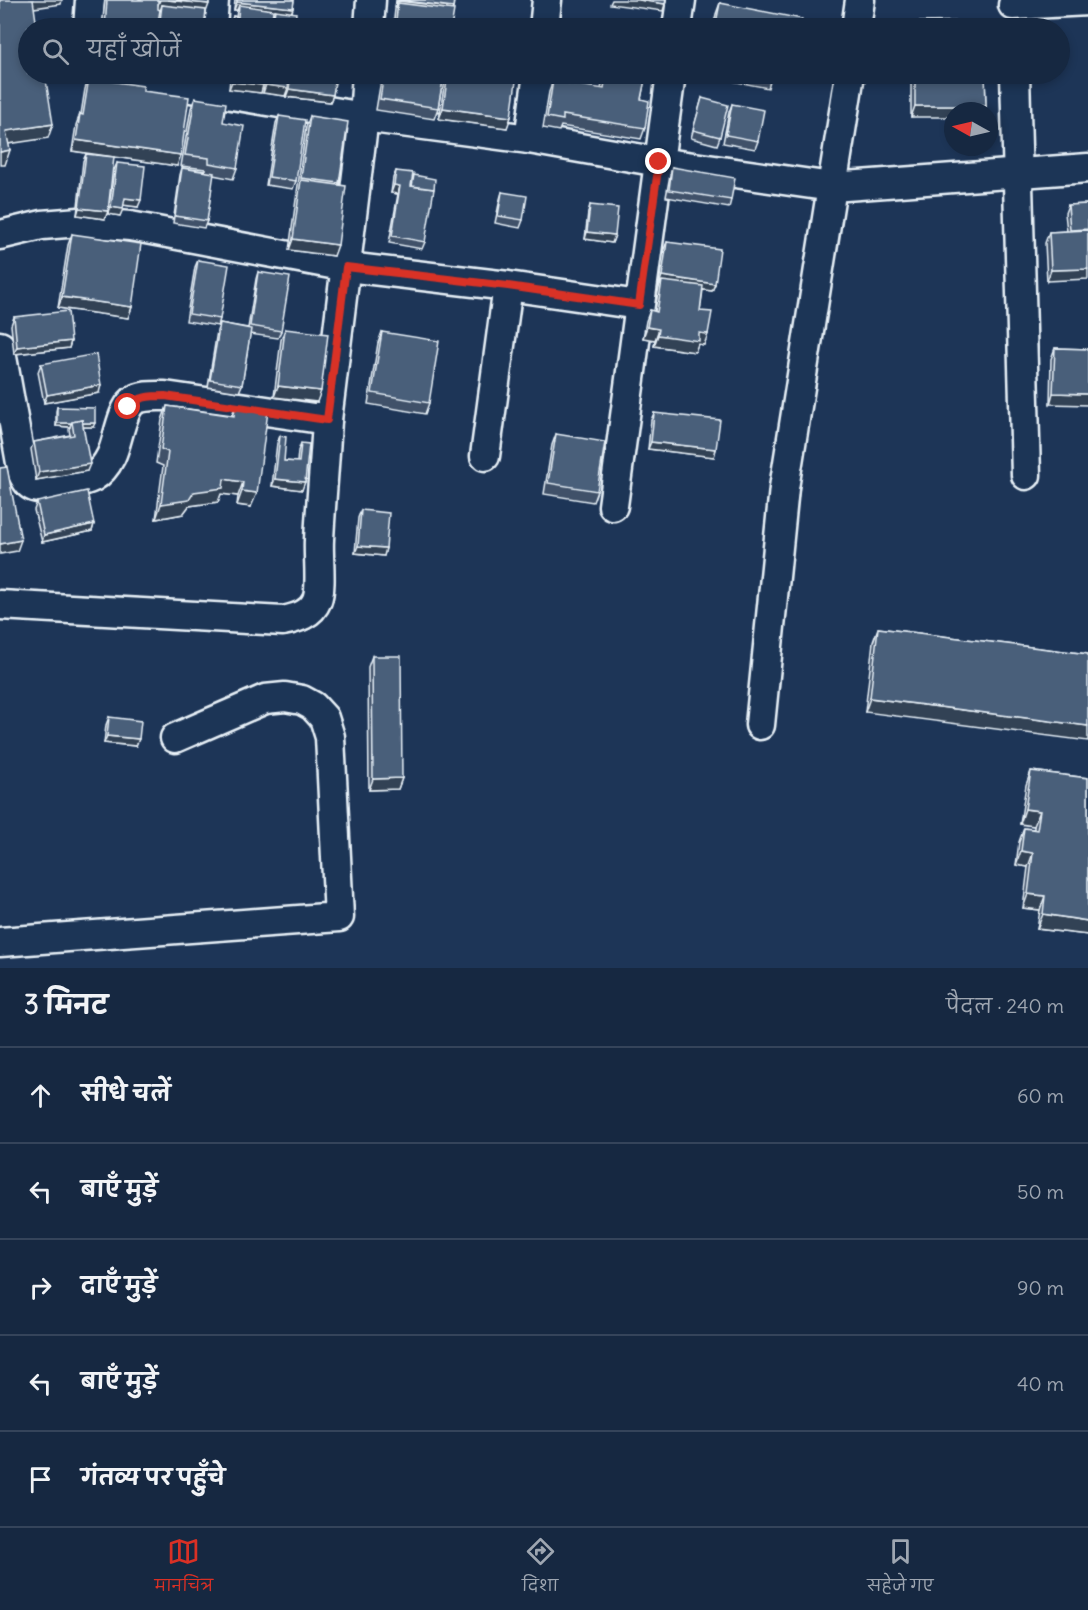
<!DOCTYPE html>
<html lang="hi">
<head>
<meta charset="utf-8">
<style>
  body { margin:0; font-family:Delius,"Playpen Sans Deva",sans-serif; background:#23344c; color:#f1f3f6 }
  .compass { position:absolute; left:944px; top:102px; width:54px; height:54px; border-radius:50%; background:#162841; box-shadow:0 3px 9px #0003; rotate:278deg }
  .stop { position:absolute; width:18px; height:18px; margin:-14px; border:4px solid #d93025; border-radius:50%; background:#fff }
  .stop.end { background:#d93025; border-color:#fff; box-shadow:0 2px 6px #0008 }
  .list { margin:0; padding:0; list-style:none }
  h2 { display:flex; justify-content:space-between; align-items:center; height:78px; margin:0; padding:0 24px; font-size:26px }
  h2 small { font-size:20px; font-weight:400; color:#9ea6b1 }
  .list li { display:grid; grid-template-columns:39px 1fr auto; gap:18px; align-items:center; box-sizing:border-box; height:96px; padding:0 24px; border-top:2px solid #35445a }
  .list b { display:block; font-size:22px; white-space:nowrap }
  .list em { font-size:20px; font-style:normal; color:#9ea6b1 }
  .icon { flex:none; width:33px; height:33px; fill:none; stroke:currentColor; stroke-width:2; stroke-linecap:round; stroke-linejoin:round }
  .map { position:relative; flex:none; width:1088px; height:968px; overflow:hidden }
  .search { position:absolute; background:#162841; box-shadow:0 3px 9px #0003; left:18px; right:18px; top:18px; height:66px; display:flex; align-items:center; gap:15px; box-sizing:border-box; padding:0 21px; border-radius:33px; color:#9ea6b1; font-size:22px }
  .sheet { height:558px; background:#162841 }
  nav { display:flex; justify-content:space-around; align-items:center; box-sizing:border-box; height:84px; border-top:2px solid #35445a; background:#162841; font-size:16px; color:#9ea6b1 }
  nav a { display:grid; justify-items:center; gap:3px }
  nav .on { color:#d93025 }
  .map>svg:first-child { display:block }
  .lines { fill:none; stroke-linecap:round; stroke-linejoin:round }
  .minor-casing { stroke:#e8f1f8; stroke-width:33 }
  .minor { stroke:#1d3557; stroke-width:28 }
  .wall { fill:#3f5169; stroke:#e8f1f8; stroke-width:1.5 }
  .shaded-wall { fill:#334255; stroke:#e8f1f8; stroke-width:1.5 }
  .building { fill:#495e7a; stroke:#e8f1f8; stroke-width:1.5 }
  .route { stroke:#d93025; stroke-width:8 }
</style>
</head>
<body>
<div class="map">
<svg width="1088" height="968" viewBox="0 0 1088 968">
  <rect width="100%" height="100%" fill="#1d3557"/>
  <filter id="ink" filterUnits="userSpaceOnUse"><feTurbulence type="fractalNoise" baseFrequency=".0167" numOctaves="2"/><feDisplacementMap in="SourceGraphic" scale="12" xChannelSelector="R" yChannelSelector="G"/><feConvolveMatrix kernelMatrix="1 2 1 2 8 2 1 2 1" color-interpolation-filters="sRGB"/></filter>
  <g filter="url(#ink)">
    <g class="lines">
      <defs>
        <g id="minor">
          <path d="M1013 5 1088 1"/>
          <path d="M88 28 90 0"/>
          <path d="M212 28 214 0"/>
          <path d="M369 28 371 0"/>
          <path d="M544 28 547 0"/>
          <path d="M677 28 681 0"/>
          <path d="M856 28 860 0"/>
          <path d="M111 74 208 91"/>
          <path d="M209 74 208 91 364 117 529 139 659 162 671 74"/>
          <path d="M1015 74 1026 475"/>
          <path d="M529 139 538 74"/>
          <path d="M0 235 42 225 79 222 130 226 347 267 508 286 639 305"/>
          <path d="M0 346 23 474C26 479 28 485 34 487 44 492 83 482 93 477 100 473 107 464 111 456 118 442 121 411 133 401 142 395 155 396 165 396L327 420 364 117 367 74"/>
          <path d="M485 456 508 286"/>
          <path d="M613 506 659 162 832 187 1088 168"/>
          <path d="M0 605 283 621C296 618 311 615 317 600 322 587 318 556 319 540 321 500 325 460 327 420"/>
          <path d="M760 725 784 488 850 74"/>
          <path d="M0 942 339 917 330 737 324 718 313 706 302 700 285 697 265 699 175 738"/>
        </g>
      </defs>
      <use href="#minor" class="minor-casing"/>
      <use href="#minor" class="minor"/>
    </g>
    <g class="wall">
      <path d="M105 0H209L206 11 204 28H102Z"/>
      <path d="M235 0H294L292 13 294 28H229L233 16 236 17 237 10H234Z"/>
      <path d="M396 0H454L451 28H393Z"/>
      <path d="M720 3 800 28H713L716 14Z"/>
      <path d="M223 74H265L261 93 229 89 230 78 223 77Z"/>
      <path d="M266 74H286V77H288L289 74H336L333 95 330 102 286 97 287 90 285 96 263 93Z"/>
      <path d="M382 74H444L438 108 434 119 376 110Z"/>
      <path d="M446 74H517L507 128 439 119Z"/>
      <path d="M604 74H646L641 99 645 128 641 139 561 126 559 131 543 128 549 92 553 81 601 89Z"/>
      <path d="M705 74H772L768 88 705 76Z"/>
      <path d="M911 74H985L986 106 984 111H953L911 117Z"/>
      <path d="M89 78 177 166 72 151 76 125 80 114H81L85 89Z"/>
      <path d="M195 98 223 122 237 168 233 179 213 175 207 221 204 228 173 223 180 175 182 168 205 171V169L181 166 191 108Z"/>
      <path d="M702 98 720 137 717 145 691 138Z"/>
      <path d="M732 104 758 141 755 149 723 143 729 112Z"/>
      <path d="M279 116 296 181 293 189 266 185 276 123Z"/>
      <path d="M310 116 339 183 334 256 289 250 306 127Z"/>
      <path d="M86 154 108 211 105 219 77 215 83 161Z"/>
      <path d="M117 163 138 207 123 205 120 216 108 214 114 170Z"/>
      <path d="M672 167 731 200 729 208 666 197 670 175Z"/>
      <path d="M396 171 412 179 414 175 425 242 422 249 389 243 398 194 391 193 393 178Z"/>
      <path d="M502 192 523 220 520 228 495 223 500 199Z"/>
      <path d="M1088 204 1047 281 1045 243 1049 232 1067 231 1065 213 1068 205Z"/>
      <path d="M590 205 615 235 612 243 585 239 588 212Z"/>
      <path d="M72 234 132 307 128 318 58 308 68 245Z"/>
      <path d="M667 242 715 284 712 291 703 290 700 311 708 334 704 345 698 344 695 352 654 346 655 340 643 338 646 321 650 310 655 311 658 292 660 284H659L664 249Z"/>
      <path d="M198 260 220 319 218 326 186 321 195 267Z"/>
      <path d="M258 272 281 331 278 338 250 334 242 385 239 392 208 387 217 331 220 323 248 328 256 279Z"/>
      <path d="M14 317 71 341 69 348 14 354 11 325Z"/>
      <path d="M285 329 317 402 274 397 281 340Z"/>
      <path d="M382 332 429 403 425 414 368 404 378 343Z"/>
      <path d="M1055 348 1088 349 1050 404 1051 359Z"/>
      <path d="M41 364 99 393 44 403 38 372Z"/>
      <path d="M167 406 232 415 235 407 251 507 237 505 238 496 221 494 218 502 189 506 183 514 156 519 163 466 156 463 162 420Z"/>
      <path d="M57 407 93 427H83L87 471 36 480 31 449 34 442 70 435 69 429 70 427 56 426V411Z"/>
      <path d="M654 413 716 449 714 457 648 449 651 420Z"/>
      <path d="M556 434 597 491 593 502 544 494 552 445Z"/>
      <path d="M280 436 284 461 297 462 298 451 301 443 302 490 272 486 277 443Z"/>
      <path d="M37 502 94 524 92 531 42 542 34 510Z"/>
      <path d="M361 510 386 548 384 556 355 553 358 518Z"/>
      <path d="M878 628 1088 654 865 712 873 642Z"/>
      <path d="M372 656 402 778 398 789 369 790 368 667Z"/>
      <path d="M109 717 136 746 104 743 106 725Z"/>
      <path d="M1031 771 1088 778V935L1037 929 1040 910 1023 908 1028 867 1016 865 1019 842 1024 828 1034 829V826L1020 824 1026 785Z"/>
    </g>
    <g class="shaded-wall">
      <path d="M30 0H62L61 4 27 9Z"/>
      <path d="M160 0H167L209 4 205 15 162 5 160 11 156 10Z"/>
      <path d="M612 0H639L665 4 663 11 610 4Z"/>
      <path d="M397 1 453 7 450 15 398 3 395 8Z"/>
      <path d="M237 2 293 8 290 16 275 10 273 14 238 10 239 5 237 10H234Z"/>
      <path d="M224 74H232L230 78 223 77Z"/>
      <path d="M232 82 263 85 261 93 229 89Z"/>
      <path d="M266 85 288 88 285 96 263 93Z"/>
      <path d="M289 89 333 95 330 102 286 97Z"/>
      <path d="M915 106H986L984 111H953V117H911Z"/>
      <path d="M443 108 511 117 507 128 439 119Z"/>
      <path d="M53 124 48 138 1 145 6 131Z"/>
      <path d="M76 140 181 155 177 166 72 151Z"/>
      <path d="M10 150 5 165H0V152Z"/>
      <path d="M394 185 400 186 398 194 391 193Z"/>
      <path d="M125 198 141 200 138 207 122 205Z"/>
      <path d="M111 207 123 209 120 216 108 214Z"/>
      <path d="M79 208 108 211 105 219 77 215Z"/>
      <path d="M587 232 615 235 612 243 585 239Z"/>
      <path d="M293 239 338 245 334 256 289 250Z"/>
      <path d="M1088 269V279L1047 281 1051 270Z"/>
      <path d="M662 276 715 284 712 291 661 284 662 281 660 284H659Z"/>
      <path d="M62 297 132 307 128 318 58 308Z"/>
      <path d="M647 327 659 329 655 340 643 338Z"/>
      <path d="M699 333 708 334 704 345 698 344 695 352 654 346 658 335Z"/>
      <path d="M71 341 69 348 14 354 17 347Z"/>
      <path d="M101 385 99 393 44 403 47 395Z"/>
      <path d="M278 386 321 391 317 402 274 397Z"/>
      <path d="M1053 393 1088 394V405L1050 404Z"/>
      <path d="M57 423H71L70 427 56 426Z"/>
      <path d="M72 423H95L93 427H73Z"/>
      <path d="M651 442 716 449 714 457 648 449Z"/>
      <path d="M90 464 87 471 36 480 39 472Z"/>
      <path d="M224 479 243 482 238 496 221 494 218 502 189 506 183 514 156 519 161 504Z"/>
      <path d="M275 479 305 482 302 490 272 486Z"/>
      <path d="M242 491 257 493 251 507 237 505Z"/>
      <path d="M94 524 92 531 42 542 44 535Z"/>
      <path d="M21 540 17 551 0 554V544Z"/>
      <path d="M358 546 386 548 384 556 355 553Z"/>
      <path d="M870 698 1088 726V741L865 712Z"/>
      <path d="M107 736 139 739 136 746 104 743Z"/>
      <path d="M402 778 398 789 369 790 373 779Z"/>
      <path d="M1025 809 1040 811 1034 826 1020 824Z"/>
      <path d="M1021 851 1033 853 1028 867 1016 865Z"/>
      <path d="M1028 894 1045 896 1040 910 1023 908Z"/>
      <path d="M1043 914 1088 921V935L1037 929Z"/>
    </g>
    <g class="building">
      <path d="M0 0H33L37 28H28V74H45L53 124 6 131 10 150 0 152Z"/>
      <path d="M107 0H158V9L160 10 157 28H105Z"/>
      <path d="M167 0H209V4Z"/>
      <path d="M237 0H294L293 8 237 2Z"/>
      <path d="M398 0H454L453 7Z"/>
      <path d="M639 0H666L665 4Z"/>
      <path d="M398 3 454 10 451 28H395Z"/>
      <path d="M720 3 802 19 800 28H715Z"/>
      <path d="M162 5 206 10 204 28H159Z"/>
      <path d="M239 5 273 10 271 28H231L233 16 238 17Z"/>
      <path d="M275 10 296 13 295 24H292L291 28H272Z"/>
      <path d="M298 19 350 24V28H297Z"/>
      <path d="M985 21V28H915V22Z"/>
      <path d="M233 74H265L263 85 232 82Z"/>
      <path d="M267 74H286V77H289L288 88 266 85Z"/>
      <path d="M291 74H336L333 95 289 89Z"/>
      <path d="M384 74H444L438 108 380 99Z"/>
      <path d="M448 74H517L511 117 443 108Z"/>
      <path d="M606 74H646L641 99 649 101 645 128 563 115V120L547 117 553 81 604 89Z"/>
      <path d="M755 74H772V77Z"/>
      <path d="M915 74H985L986 106H915Z"/>
      <path d="M89 78 143 86V91L189 97 181 155 76 140 80 114 83 115Z"/>
      <path d="M195 98 226 103 223 122 244 126 237 168 209 163V158L185 155Z"/>
      <path d="M702 98 728 105 720 137 693 130Z"/>
      <path d="M732 104 764 110 758 141 726 135Z"/>
      <path d="M279 116 305 120 296 181 269 177Z"/>
      <path d="M310 116 348 122 339 183 301 178Z"/>
      <path d="M86 154 114 157 108 211 79 208Z"/>
      <path d="M117 163 145 166 141 200 125 198 123 209 111 207Z"/>
      <path d="M672 167 735 178 731 200 669 190Z"/>
      <path d="M182 168 214 173 207 221 175 216Z"/>
      <path d="M396 171 413 173 411 186 434 189 425 242 392 236 400 186 394 185Z"/>
      <path d="M414 175 435 179 434 189 412 186Z"/>
      <path d="M301 180 346 186 338 245 293 239Z"/>
      <path d="M502 192 527 196 523 220 498 216Z"/>
      <path d="M1088 204V229L1070 230 1068 205Z"/>
      <path d="M590 205 618 208 615 235 587 232Z"/>
      <path d="M1088 230V269L1051 270 1049 232Z"/>
      <path d="M72 234 141 244 132 307 62 297Z"/>
      <path d="M667 242 720 249 715 284 662 276Z"/>
      <path d="M198 260 229 265 220 319 189 314Z"/>
      <path d="M258 272 290 277 281 331 250 326Z"/>
      <path d="M662 281 703 286 700 311 712 312 708 334 699 333V341L658 335 659 329 647 327 650 310 657 312Z"/>
      <path d="M68 311 71 341 17 347 14 317Z"/>
      <path d="M220 323 251 329 242 385 210 380Z"/>
      <path d="M285 329 328 334 321 391 278 386Z"/>
      <path d="M382 332 439 341 429 403 372 393Z"/>
      <path d="M1055 348 1088 349V394L1053 393Z"/>
      <path d="M96 354 101 385 47 395 41 364Z"/>
      <path d="M167 406 234 416 235 407 268 411 257 493 242 491 243 482 224 479 223 488 194 492 189 500 161 504 168 452 161 449Z"/>
      <path d="M57 407 95 408V423H82V420L72 422V423H57Z"/>
      <path d="M654 413 720 420 716 449 651 442Z"/>
      <path d="M82 420 90 464 39 472 34 442 74 435 72 422Z"/>
      <path d="M556 434 605 442 597 491 548 483Z"/>
      <path d="M280 436 286 437 284 461 299 462 301 443 309 444 305 482 275 479Z"/>
      <path d="M7 467 21 540 0 544V468Z"/>
      <path d="M87 491 94 524 44 535 37 502Z"/>
      <path d="M361 510 389 513 386 548 358 546Z"/>
      <path d="M878 628 1088 654V726L870 698Z"/>
      <path d="M372 656H401L402 778 373 779Z"/>
      <path d="M109 717 141 721 139 739 107 736Z"/>
      <path d="M1031 771 1088 778V921L1043 914 1045 896 1028 894 1033 853 1021 851 1024 828 1037 830 1040 811 1025 809Z"/>
    </g>
  </g>
  <g class="lines" filter="url(#ink)">
    <path class="route" d="M128 407C139 396 150 396 165 396L327 420 346 267 508 286 639 305 659 162"/>
  </g>
</svg>
<svg class="compass" viewBox="-18 -18 36 36"><path d="M0-13l5 13h-10z" fill="#e53935"/><path d="M0 13l5-13h-10z" fill="#9ea6b1"/></svg>
<div class="stop" style="left:128px;top:407px"></div>
<div class="stop end" style="left:659px;top:162px"></div>
<div class="search"><svg class="icon" aria-label="search" viewBox="0 0 24 24"><circle cx="10" cy="10" r="6"/><path d="M15 15l6 6"/></svg>यहाँ खोजें</div>
</div>
<section class="sheet">
<h2>3 मिनट<small>पैदल · 240 m</small></h2>
<ul class="list">
<li><svg class="icon" aria-label="ahead" viewBox="0 0 24 24"><path d="M12 20V5M6 11l6-6 6 6"/></svg><div><b>सीधे चलें</b></div><em>60 m</em></li>
<li><svg class="icon" aria-label="left" viewBox="0 0 24 24"><path d="M17 20v-9H6M10 6l-5 5 5 5"/></svg><div><b>बाएँ मुड़ें</b></div><em>50 m</em></li>
<li><svg class="icon" aria-label="right" viewBox="0 0 24 24"><path d="M7 20v-9h11M14 6l5 5-5 5"/></svg><div><b>दाएँ मुड़ें</b></div><em>90 m</em></li>
<li><svg class="icon" aria-label="left" viewBox="0 0 24 24"><path d="M17 20v-9H6M10 6l-5 5 5 5"/></svg><div><b>बाएँ मुड़ें</b></div><em>40 m</em></li>
<li><svg class="icon" aria-label="arrive" viewBox="0 0 24 24"><path d="M6 21V4h12l-3 4 3 4H6"/></svg><div><b>गंतव्य पर पहुँचे</b></div></li>
</ul>
</section>
<nav>
<a class="on"><svg class="icon" aria-label="map" viewBox="0 0 24 24"><path d="M3 6l6-2 6 2 6-2v14l-6 2-6-2-6 2zM9 4v14M15 6v14"/></svg>मानचित्र</a>
<a><svg class="icon" aria-label="directions" viewBox="0 0 24 24"><path d="M12 3l9 9-9 9-9-9zM9 14v-3h6M13 9l2 2-2 2"/></svg>दिशा</a>
<a><svg class="icon" aria-label="saved" viewBox="0 0 24 24"><path d="M7 4h10v16l-5-4-5 4z"/></svg>सहेजे गए</a>
</nav>
</body>
</html>
